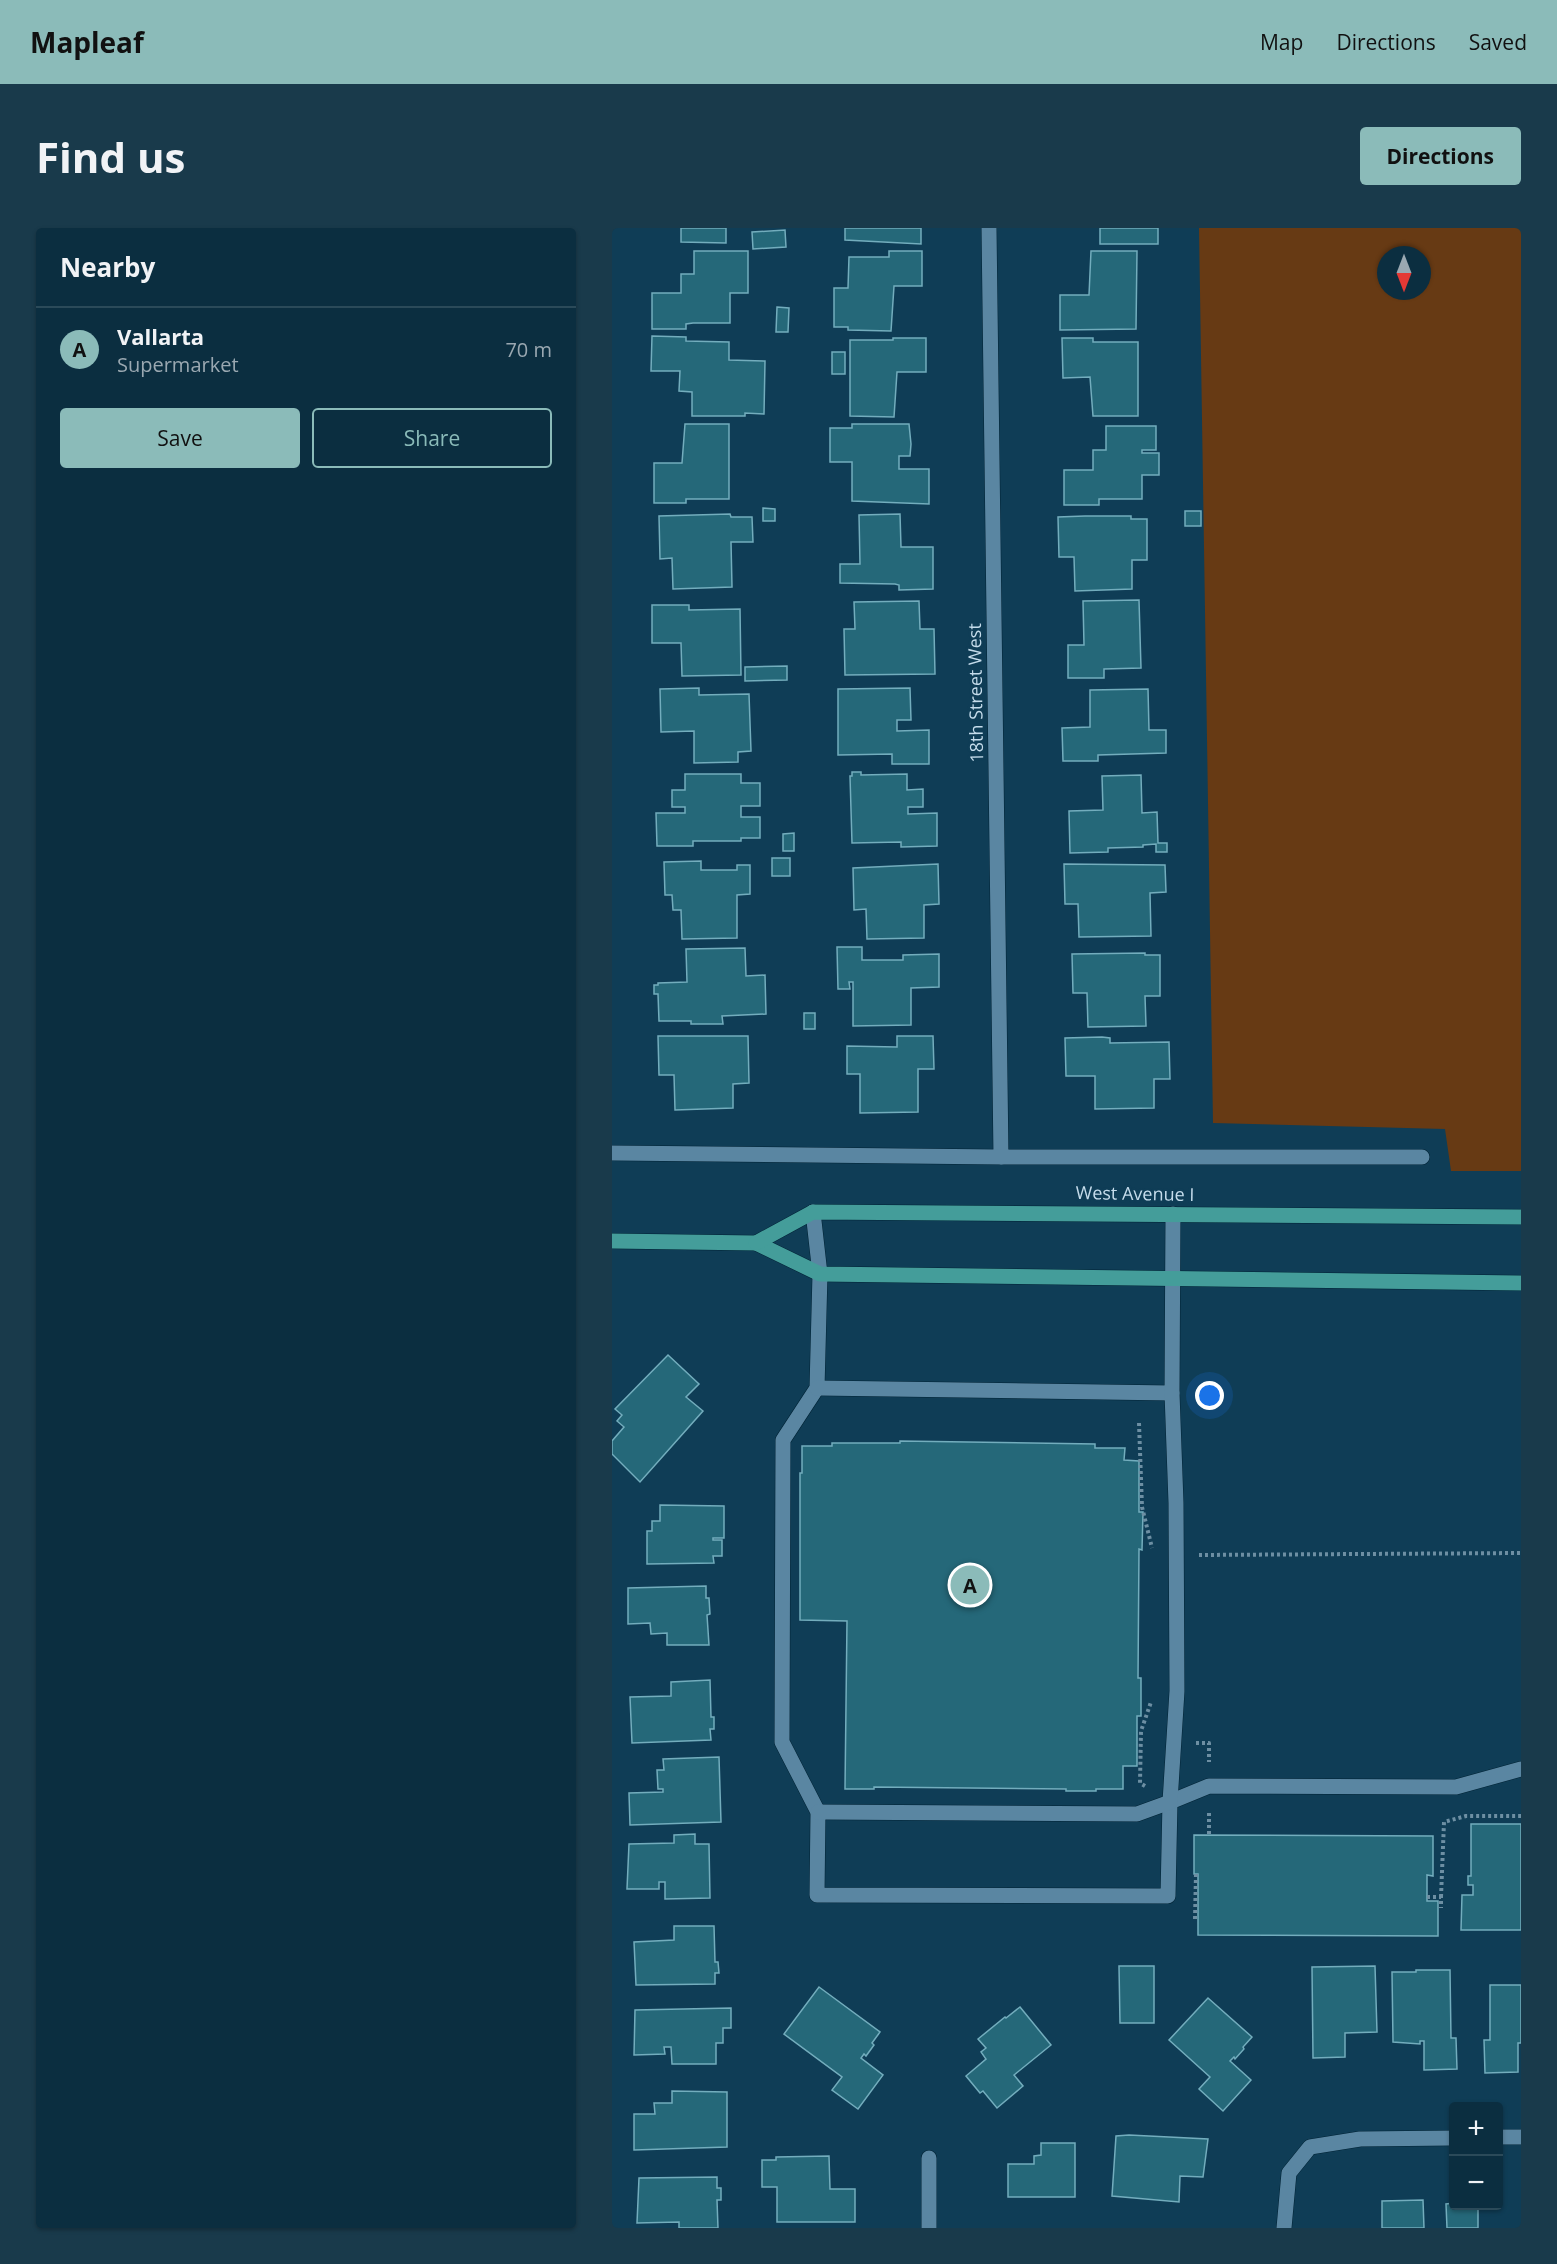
<!DOCTYPE html>
<html lang="en">
<head>
<meta charset="utf-8">
<style>
  body { margin:0; font-family:"Open Sans",sans-serif; background:#193a4b; color:#f1f3f6 }
  .controls { position:absolute; right:18px; bottom:18px; display:grid; overflow:hidden; border-radius:6px; box-shadow:0 2px 4px #0004 }
  .controls button { width:54px; height:54px; display:grid; place-items:center; padding:0; border:0; border-bottom:2px solid #2b4a59; background:#0b2e40; color:#f1f3f6; font:30px sans-serif }
  .compass { position:absolute; left:765px; top:18px; width:54px; height:54px; border-radius:50%; background:#0b2e40; box-shadow:0 2px 4px #0004; rotate:180deg }
  .you { position:absolute; left:598px; top:1168px; width:21px; height:21px; margin:-15px; border:4px solid #fff; border-radius:50%; background:#1a73e8; box-shadow:0 0 0 9px #1a73e833 }
  .badge { display:grid; place-items:center; width:39px; height:39px; border-radius:50%; background:#8bbbb9; color:#111; font-size:20px; font-weight:700 }
  .pin { position:absolute; translate:-50% -50%; border:3px solid #fff; box-shadow:0 2px 6px #0006 }
  .list { margin:0; padding:0; list-style:none }
  h2 { display:flex; justify-content:space-between; align-items:center; height:78px; margin:0; padding:0 24px; font-size:26px }
  h2 small { font-size:20px; font-weight:400; color:#9aa8b1 }
  .list li { display:grid; grid-template-columns:39px 1fr auto; gap:18px; align-items:center; box-sizing:border-box; height:84px; padding:0 24px; border-top:2px solid #2b4a59 }
  .list b { display:block; font-size:22px; white-space:nowrap }
  .list p { margin:0; font-size:20px; white-space:nowrap; color:#9aa8b1 }
  .list em { font-size:20px; font-style:normal; color:#9aa8b1 }
  .actions { display:flex; gap:12px; padding:18px 24px }
  .actions a { flex:1; padding:14px 0; border:2px solid #8bbbb9; border-radius:6px; text-align:center; font-size:21px; color:#8bbbb9 }
  .actions .main { background:#8bbbb9; color:#111 }
  .map { position:relative; flex:none; width:909px; height:2000px; overflow:hidden; border-radius:6px }
  header { display:flex; align-items:center; gap:36px; box-sizing:border-box; height:84px; padding:0 30px; background:#8bbbb9; color:#111 }
  header strong { font-size:28px }
  nav { display:flex; gap:33px; margin-inline-start:auto; font-size:21px }
  .intro { display:flex; align-items:center; justify-content:space-between; box-sizing:border-box; height:144px; padding:0 36px }
  h1 { margin:0; font-size:42px }
  .button { padding:15px 27px; border-radius:6px; background:#8bbbb9; color:#111; font-size:21px; font-weight:700 }
  main { display:flex; gap:36px; padding:0 36px }
  aside { flex:1; background:#0b2e40; border-radius:6px; box-shadow:0 2px 4px #0004 }
  .map>svg:first-child { display:block }
  .green { fill:#673a14; fill-rule:evenodd }
  .building { fill:#256879; stroke:#73adbd; stroke-width:1.5 }
  .lines { fill:none; stroke-linecap:round; stroke-linejoin:round }
  .minor-casing { stroke:#012335; stroke-width:16 }
  .major-casing { stroke:#012335; stroke-width:16 }
  .path { stroke:#6d8fa3; stroke-width:4; stroke-dasharray:3 3; stroke-linecap:butt }
  .minor { stroke:#5a86a2; stroke-width:15 }
  .major { stroke:#449d9a; stroke-width:15 }
  .labels { text-anchor:middle; stroke-width:5; stroke-linejoin:round; paint-order:stroke }
  .street-label { font-size:18px; fill:#c5dceb; stroke:#0f3d56 }
</style>
</head>
<body>
<header>
<strong>Mapleaf</strong>
<nav><a>Map</a><a>Directions</a><a>Saved</a></nav>
</header>
<div class="intro"><h1>Find us</h1><a class="button">Directions</a></div>
<main>
<aside>
<h2>Nearby<small></small></h2>
<ul class="list">
<li><span class="badge">A</span><div><b>Vallarta</b><p>Supermarket</p></div><em>70 m</em></li>
</ul>
<div class="actions"><a class="main">Save</a><a>Share</a></div>
</aside>
<div class="map">
<svg width="909" height="2000" viewBox="0 0 909 2000">
  <rect width="100%" height="100%" fill="#0f3d56"/>
  <path class="green" d="M587 0H909V943H839L833 901 601 895ZM774 27H810V63H774Z"/>
  <g class="building">
    <path d="M69 0H114V15L69 14Z"/>
    <path d="M233 0H309V16L233 12Z"/>
    <rect x="488" y="0" width="58" height="16"/>
    <path d="M173 2 174 19 141 21 140 4Z"/>
    <path d="M82 23H136V65H118V95H81L74 96V101H40V65H69V46H82Z"/>
    <path d="M277 23H310V58H282L279 103 236 102V99H222V60H236L237 29H277Z"/>
    <path d="M479 23H525L524 101 448 102V67H477Z"/>
    <path d="M165 79 177 80 176 104H164Z"/>
    <path d="M40 108 74 109V113L117 114V132L153 133 152 186 133 185V188H80V164L67 163 68 143H39Z"/>
    <path d="M281 110H314V144H285L282 189 238 188V112H281Z"/>
    <path d="M450 110H481V114H526V188H481L478 149 451 150Z"/>
    <rect x="220" y="124" width="13" height="22"/>
    <path d="M73 196H117V271H74V275H42V235H70Z"/>
    <path d="M240 196H297L299 216 298 228H287V241H317V276L240 273V234H218V200H240Z"/>
    <path d="M494 198H544V222H530V225H547V247H530V271H487V277H452V242H481V222H494Z"/>
    <path d="M151 280 163 281V293H151Z"/>
    <rect x="573" y="283" width="16" height="15"/>
    <path d="M118 286 119 289H140L141 314H119L120 359 61 361 60 330 48 331 47 288Z"/>
    <path d="M288 286 289 319H321V361L287 362V357L283 356 228 355V336H248L247 287Z"/>
    <path d="M473 288H519V291H535V332H520V361L463 363 462 329H447L446 289Z"/>
    <path d="M527 372 529 440 492 441V450H456V417H472L471 373Z"/>
    <path d="M307 373 308 401H322L323 446 233 447 232 401H243L242 374Z"/>
    <path d="M40 377H77V382L128 381 129 447 70 448 69 415H40Z"/>
    <path d="M175 438V452L133 453V439Z"/>
    <path d="M87 460V467L137 466 139 523 126 524V534L82 535V503L49 504 48 461Z"/>
    <path d="M298 460 299 492H285V503L317 502V536H280V526L226 527V461Z"/>
    <path d="M536 461 537 502H554V525L486 527V533H451L450 500 478 499V462Z"/>
    <path d="M240 544H249V547L295 546V562L311 561V579H296V586L325 585V618L289 619V614L240 615 238 548H240Z"/>
    <path d="M73 546H129V555H148V578H129V589H148V610H129V613H81V618H45L44 585H73V579H60V562H73Z"/>
    <path d="M529 547 530 585 545 584 546 615H555V624H544V616L531 617V619L496 620V624L458 625 457 583 491 582 490 548Z"/>
    <path d="M182 605V623H171V606Z"/>
    <rect x="160" y="630" width="18" height="18"/>
    <path d="M89 633V642H125V637H138V666L125 667V710L70 711 69 682H61L60 667H53L52 634Z"/>
    <path d="M326 636 327 676 312 677V710L255 711 254 681 242 682 241 640Z"/>
    <path d="M452 636 553 637 554 664 538 665 539 708 467 709 466 676H453Z"/>
    <path d="M225 719H250V732H291V727L327 726V759L299 760V797L241 798V754H237L238 761H226Z"/>
    <path d="M133 720 134 748 153 747 154 786 110 788 111 796H79V793H47L46 766H42V757H46V755L75 754 74 721Z"/>
    <path d="M533 725V727H548V768H533L534 798 476 799 475 765H461L460 726Z"/>
    <rect x="192" y="785" width="11" height="16"/>
    <path d="M46 808H136L137 855 121 856V880L63 882 62 847H47Z"/>
    <path d="M285 808H321L322 841H306V884L248 885V846H235V818L285 819Z"/>
    <path d="M490 809 498 810V815L557 814 558 851H542V880L483 881V848H454L453 810Z"/>
    <path d="M56 1127 87 1156 74 1169 91 1183 28 1254 0 1226V1213L12 1199 5 1193 10 1187 3 1181Z"/>
    <path d="M288 1213 483 1216V1220H513L512 1232 527 1233V1284H531L530 1322 527 1321 526 1450H529V1488H525V1538H511V1561H484V1563H454V1561L262 1559V1561H233L235 1393 188 1392V1245H190V1218H220V1215H288Z"/>
    <path d="M48 1277 112 1278V1310H101V1312H110V1328H101L102 1335 35 1336V1303H40V1293H48Z"/>
    <path d="M94 1358V1370H97L98 1386 95 1387 97 1417H55V1405L39 1406 38 1395 16 1396V1360Z"/>
    <path d="M98 1452 99 1489H102V1501H98L99 1512 20 1515 18 1469 59 1468V1454Z"/>
    <path d="M107 1529 109 1594 18 1597 17 1565 51 1564V1561H46L45 1542H52L51 1531Z"/>
    <path d="M859 1596H909V1702H849L850 1667H861V1657H856V1648H859Z"/>
    <path d="M83 1606V1616H97L98 1670 53 1671V1654H47V1661H15L17 1616 62 1615V1607Z"/>
    <path d="M582 1607 821 1608V1648L815 1647V1673H826V1708L586 1707V1646H582Z"/>
    <path d="M62 1698H102L103 1734H106L107 1745H103V1756L24 1757 22 1714 62 1712Z"/>
    <path d="M507 1738H542V1795H508Z"/>
    <path d="M763 1738 765 1804 733 1805V1829L701 1830 700 1739Z"/>
    <path d="M804 1742H838L839 1810H844L845 1841 812 1842V1813H808V1816L781 1814 780 1744H804Z"/>
    <path d="M878 1757H909V1815H906V1844L873 1845 872 1812H878Z"/>
    <path d="M207 1759 268 1804 260 1815 262 1817 254 1828 252 1826 249 1830 271 1847 246 1881 220 1862 230 1849 172 1806Z"/>
    <path d="M596 1770 640 1809 631 1819 632 1821 623 1831 622 1829 618 1833 639 1852 611 1883 587 1861 598 1849 557 1812Z"/>
    <path d="M408 1779 439 1817 402 1847 411 1858 385 1880 371 1863 368 1865 354 1848 374 1831 369 1824 374 1820 366 1811 393 1789 394 1790Z"/>
    <path d="M119 1780V1800H111V1815H104V1836H60L59 1819H52L53 1826 22 1827 23 1782Z"/>
    <path d="M60 1863 115 1864V1919L22 1922V1886H43L42 1875H60Z"/>
    <path d="M517 1907 596 1911 591 1949 568 1948 567 1974 500 1968 504 1908Z"/>
    <path d="M429 1915H463V1969H396V1936H422V1928L429 1927Z"/>
    <path d="M217 1928 218 1961H243V1994H165V1959H150V1932H164V1929Z"/>
    <path d="M105 1949V1960H109V1972H105L106 2000H67V1994L25 1995 27 1950Z"/>
    <path d="M811 1972 812 2000H770V1973Z"/>
    <path d="M842 1975V1978H866V2000H835L834 1976Z"/>
  </g>
  <g class="lines">
    <defs>
      <g id="minor">
        <path d="M377 0 389 929"/>
        <path d="M0 925 389 929H810"/>
        <path d="M201 984 208 1046 205 1160 171 1212 170 1514 206 1584 205 1667 556 1668 558 1574 597 1558 844 1559 909 1541"/>
        <path d="M205 1160 560 1165"/>
        <path d="M206 1584 525 1586 558 1574 565 1463 564 1275 560 1165 561 986"/>
        <path d="M886 1909H909"/>
        <path d="M317 1930V2000"/>
        <path d="M672 2000 677 1945 698 1919 748 1911 842 1910"/>
      </g>
      <g id="major">
        <path d="M0 1013 144 1015 208 1046 909 1055"/>
        <path d="M144 1015 201 984 909 989"/>
      </g>
    </defs>
    <use href="#minor" class="minor-casing"/>
    <use href="#major" class="major-casing"/>
    <g class="path">
      <path d="M527 1195 530 1279 540 1320"/>
      <path d="M587 1327 909 1325"/>
      <path d="M584 1515H597V1534"/>
      <path d="M533 1558 528 1555 529 1503 539 1474"/>
      <path d="M597 1585V1607"/>
      <path d="M815 1669H829V1680"/>
      <path d="M829 1669 832 1594 854 1588H909"/>
      <path d="M583 1691 584 1646"/>
    </g>
    <use href="#minor" class="minor"/>
    <use href="#major" class="major"/>
  </g>
  <g class="labels">
    <g class="street-label">
      <text transform="translate(364 465) rotate(-91)" y="6">18th Street West</text>
      <text transform="translate(523 966) rotate(1)" y="6">West Avenue I</text>
    </g>
  </g>
</svg>
<div class="controls">
<button>+</button>
<button>−</button>
</div>
<svg class="compass" viewBox="-18 -18 36 36"><path d="M0-13l5 13h-10z" fill="#e53935"/><path d="M0 13l5-13h-10z" fill="#9aa8b1"/></svg>
<div class="you"></div>
<div class="pin badge" style="left:358px;top:1357px">A</div>
</div>
</main>
</body>
</html>
